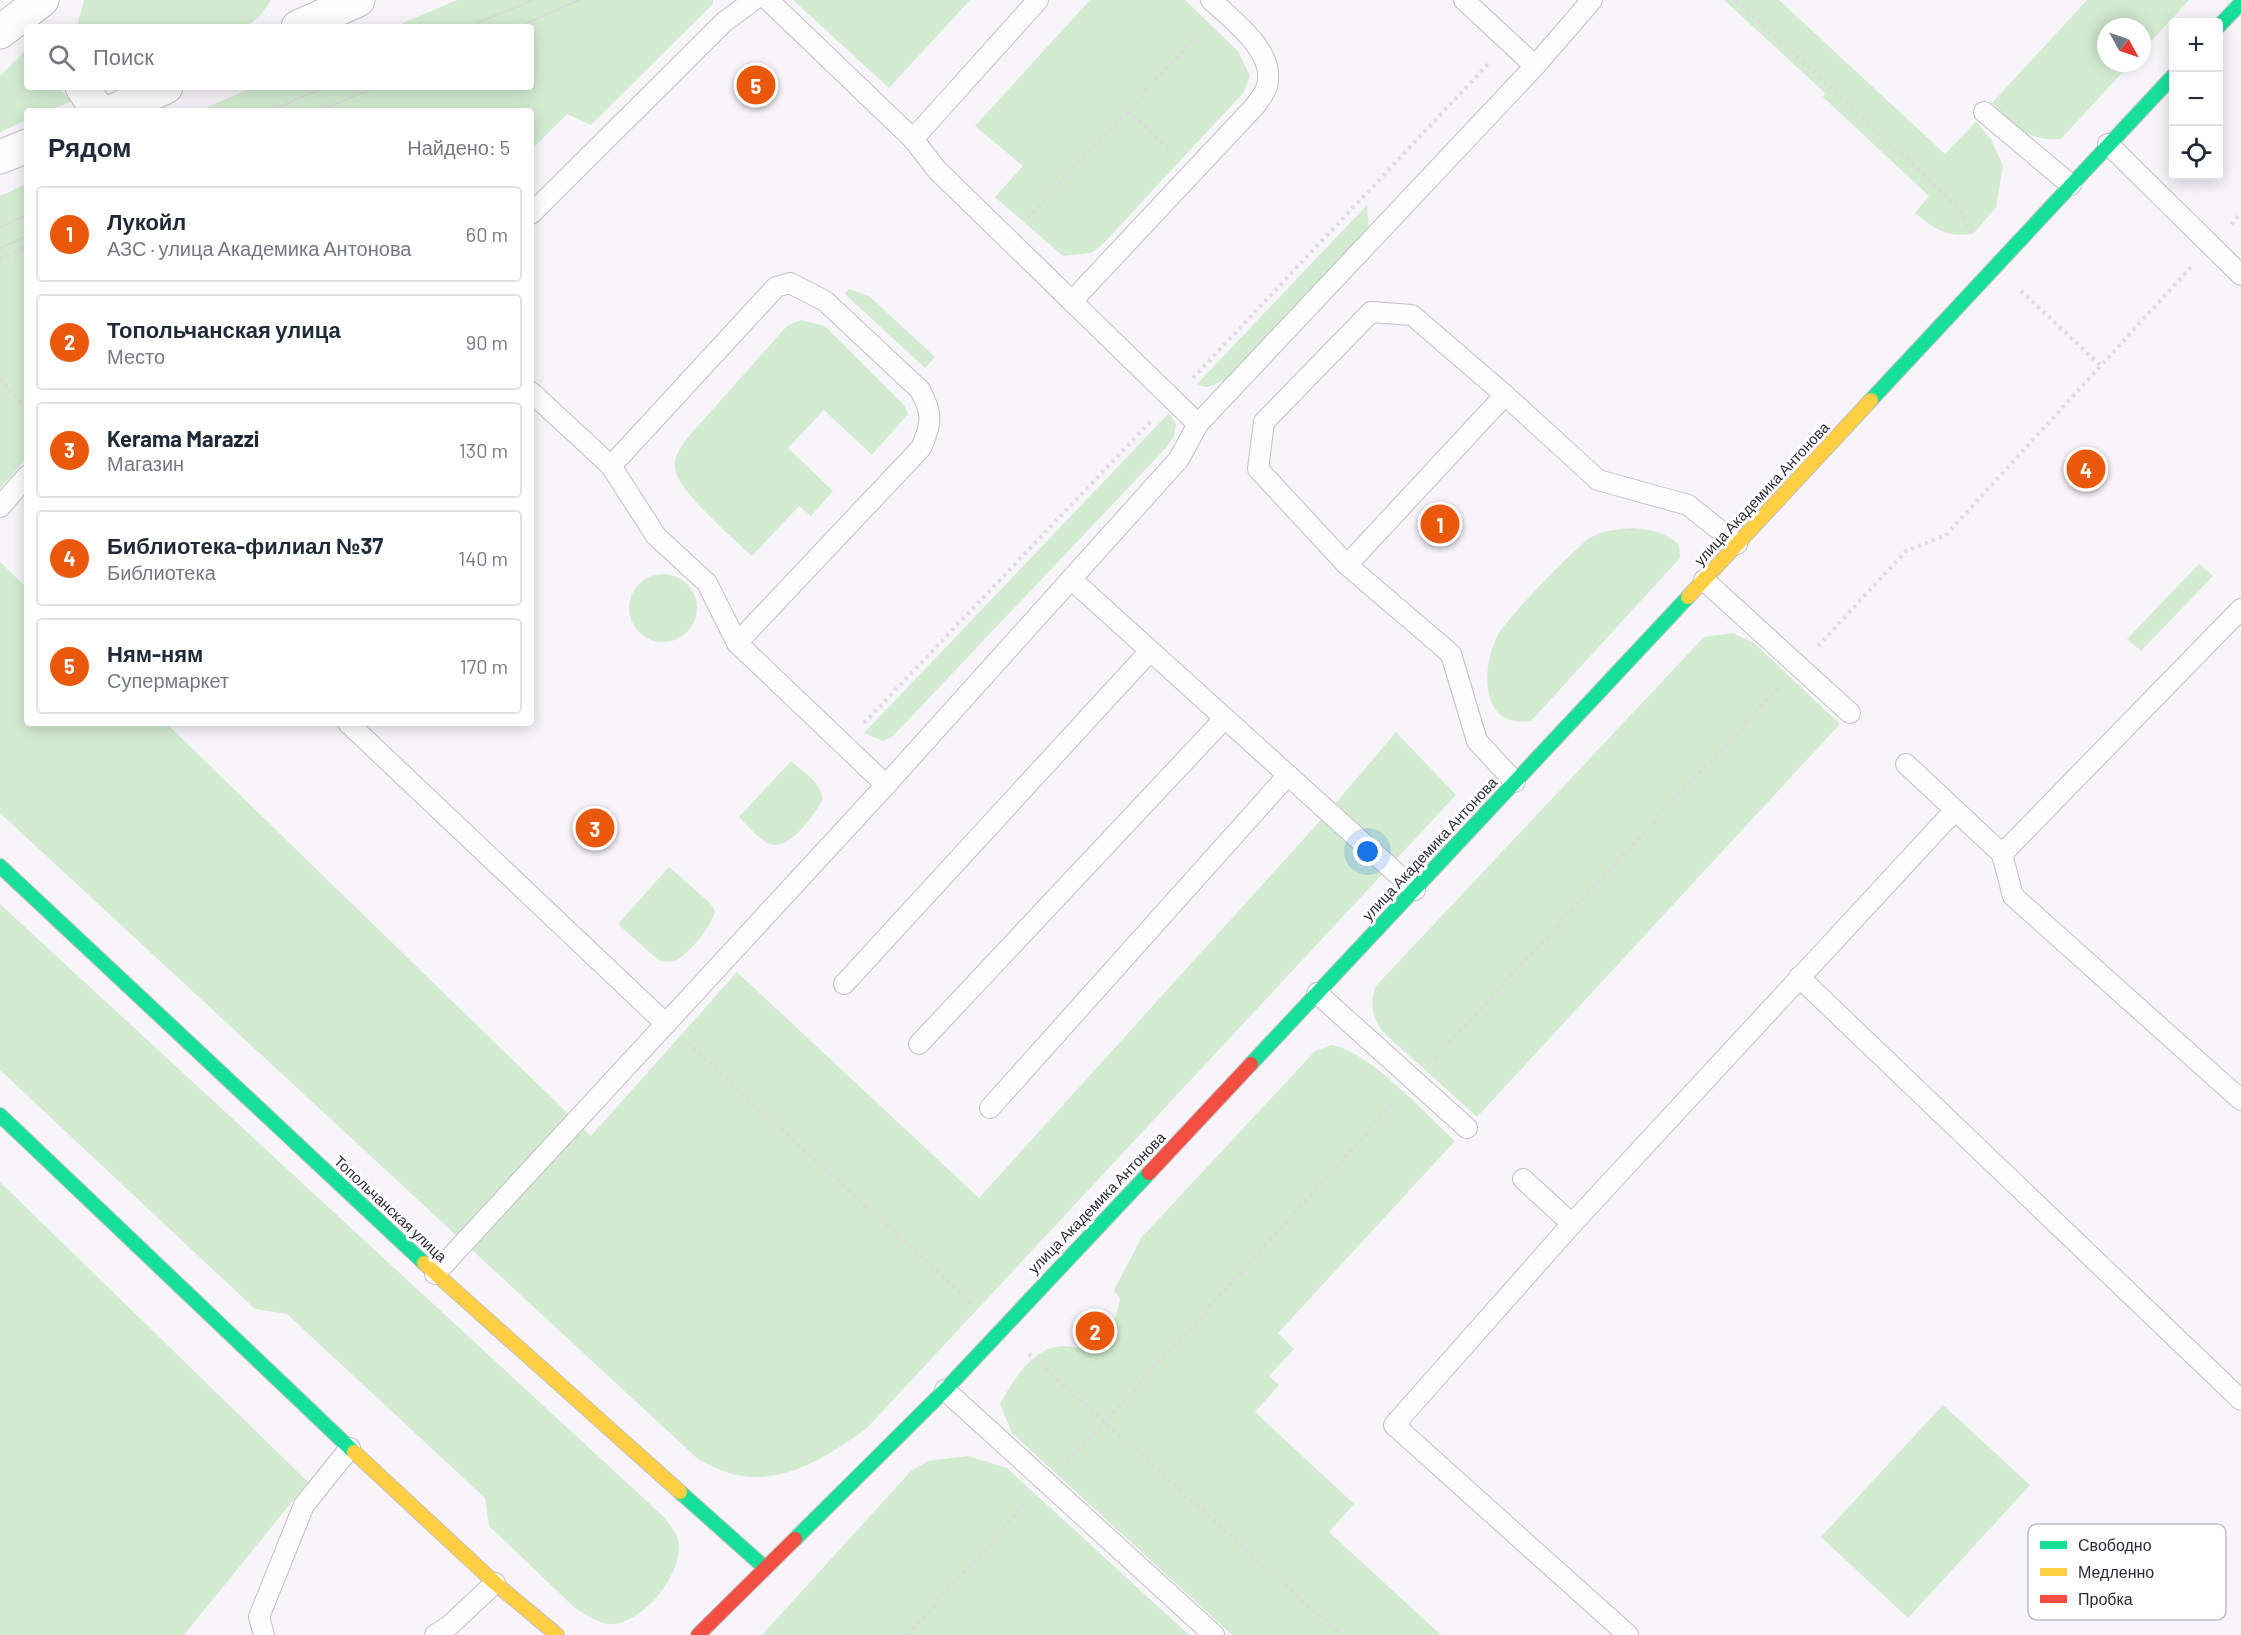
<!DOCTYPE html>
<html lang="ru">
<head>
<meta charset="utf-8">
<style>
  body { margin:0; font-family:Barlow,sans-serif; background:#f6f6f7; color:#1f2937 }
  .controls { position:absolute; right:18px; top:18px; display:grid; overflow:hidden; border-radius:6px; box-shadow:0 3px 15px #0003 }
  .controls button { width:54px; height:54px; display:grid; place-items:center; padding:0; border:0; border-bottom:2px solid #e0e1e3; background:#fff; color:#1f2937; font:30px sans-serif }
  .compass { position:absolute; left:2097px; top:18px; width:54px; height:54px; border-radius:50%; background:#fff; box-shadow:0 3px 15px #0003; rotate:130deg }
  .you { position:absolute; left:1368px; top:852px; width:21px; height:21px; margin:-15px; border:4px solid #fff; border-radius:50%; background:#1a73e8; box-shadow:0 0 0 9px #1a73e833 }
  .badge { display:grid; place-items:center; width:39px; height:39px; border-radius:50%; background:#ea580c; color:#fff; font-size:20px; font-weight:700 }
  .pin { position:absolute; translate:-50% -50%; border:3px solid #fff; box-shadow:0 2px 6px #0006 }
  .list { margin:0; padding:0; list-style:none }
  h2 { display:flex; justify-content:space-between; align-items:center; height:78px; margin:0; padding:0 24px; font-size:26px }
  h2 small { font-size:20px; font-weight:400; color:#747a83 }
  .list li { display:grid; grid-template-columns:39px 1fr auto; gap:18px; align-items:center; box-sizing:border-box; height:96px; margin:0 12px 12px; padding:0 12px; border:2px solid #e0e1e3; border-radius:6px }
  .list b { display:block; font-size:22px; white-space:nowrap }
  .list p { margin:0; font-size:20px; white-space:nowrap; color:#747a83 }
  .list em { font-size:20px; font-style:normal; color:#747a83 }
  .icon { flex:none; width:33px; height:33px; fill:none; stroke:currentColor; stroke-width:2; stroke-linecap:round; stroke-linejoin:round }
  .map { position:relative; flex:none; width:2241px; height:1635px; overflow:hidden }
  .search { position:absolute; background:#fff; box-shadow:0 3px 15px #0003; left:24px; top:24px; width:510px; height:66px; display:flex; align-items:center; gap:15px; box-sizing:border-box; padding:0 21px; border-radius:6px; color:#747a83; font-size:22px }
  .panel { position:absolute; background:#fff; box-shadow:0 3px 15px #0003; left:24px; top:108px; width:510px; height:618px; border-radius:6px }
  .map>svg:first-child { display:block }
  .green { fill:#d3ecd1 }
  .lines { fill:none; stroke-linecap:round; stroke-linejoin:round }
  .lane-casing { stroke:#c2bfc5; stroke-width:22 }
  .street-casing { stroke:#c2bfc5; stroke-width:35 }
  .fast-casing { stroke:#c2bfc5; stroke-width:16 }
  .slow-casing { stroke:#c2bfc5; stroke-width:16 }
  .jam-casing { stroke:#c2bfc5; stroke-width:16 }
  .path { stroke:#dedcdf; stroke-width:4; stroke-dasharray:3 4.5; stroke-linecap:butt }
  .lane { stroke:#fefdfe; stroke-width:20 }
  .street { stroke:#fefdfe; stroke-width:33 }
  .fast { stroke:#16e098; stroke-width:14 }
  .slow { stroke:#ffcf43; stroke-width:14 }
  .jam { stroke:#f24e42; stroke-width:14 }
  .tram { stroke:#d9d8da; stroke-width:1.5 }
  .labels { text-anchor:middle; stroke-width:6; stroke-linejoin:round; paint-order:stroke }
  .street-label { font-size:15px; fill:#302b33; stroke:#fff }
  .key { fill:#fff; stroke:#c1bfc2; stroke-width:1.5 }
  .key-label { font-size:16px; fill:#302b33 }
</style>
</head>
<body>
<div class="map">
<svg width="2241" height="1635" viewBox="0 0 2241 1635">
  <rect width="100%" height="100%" fill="#f7f4fa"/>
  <g class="green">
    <path d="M84 0H271L261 15 246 27H77Z"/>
    <path d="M457 0H713V4L591 125 567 114 531 150V111H198L254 87H531V27H394Z"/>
    <path d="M793 0H970L889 88Z"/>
    <path d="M1090 0H1185L1238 51 1250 76 1244 92 1102 245 1091 253 1063 256 995 197 1023 166 975 126Z"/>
    <path d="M1724 0H1779L1945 154 1976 122 1991 139 2003 166 1996 207 1973 234C1944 237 1937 230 1915 213L1929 196 1823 97 1825 93Z"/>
    <path d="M2087 0H2189L2142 51V27H2106V63H2131L2061 139C2025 141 2016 127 1992 103Z"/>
    <path d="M27 49V87H56L72 101 48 111H27V120L0 132V76Z"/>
    <path d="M27 184V457L0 489V196Z"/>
    <path d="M1367 205 1369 230 1226 380 1207 387 1196 385Z"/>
    <path d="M849 289 869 296 935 357 925 368 845 294Z"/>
    <path d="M801 320 825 326 904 405 908 414 872 455 824 410 788 448 833 491 811 516 799 506 752 556C735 540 677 490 675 469 673 456 682 446 689 436L787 326Z"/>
    <path d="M1169 413 1176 424 1174 437 1165 449 893 736 883 741 864 733Z"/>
    <path d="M1634 528C1652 530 1666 532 1679 545L1680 558 1531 721C1479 729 1481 667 1498 635 1506 619 1579 543 1593 536 1606 530 1620 529 1634 528Z"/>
    <path d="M0 562 27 588V723H166L591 1136 737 972 979 1198 1329 811 1396 732 1456 795 866 1429C826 1457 781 1488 729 1473 718 1470 708 1464 699 1460L0 813Z"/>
    <path d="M2199 564 2213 576 2141 651 2127 639Z"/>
    <circle cx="663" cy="608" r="34"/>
    <path d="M1733 633 1754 643 1840 724 1477 1117 1383 1032C1372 1016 1370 1006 1375 987L1704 637Z"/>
    <path d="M791 761C802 771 824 784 822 801 813 816 788 854 767 843 757 837 747 825 739 817Z"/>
    <path d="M669 867 710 903 715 911C713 924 689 954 677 960 671 963 664 961 658 960L618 924Z"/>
    <path d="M0 904 664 1517C668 1523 677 1533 678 1540 685 1572 644 1622 613 1624 600 1625 586 1615 575 1608L489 1526 485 1498 287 1314 255 1309 0 1070Z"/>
    <path d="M1331 1045C1370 1051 1425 1114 1455 1141L1278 1333 1294 1349 1269 1376 1279 1385 1255 1412 1354 1504 1329 1532 1441 1635H1232L1012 1433 1000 1404C1012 1381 1035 1344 1065 1346 1073 1346 1081 1349 1089 1350L1114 1322 1120 1299 1114 1290 1142 1237 1315 1051Z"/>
    <path d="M0 1182 308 1482 184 1635H0Z"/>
    <path d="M1943 1405 2030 1485 1908 1618 1821 1537Z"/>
    <path d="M968 1456 1007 1468 1189 1635H762L911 1471 928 1461Z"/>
  </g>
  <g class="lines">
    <defs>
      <g id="lane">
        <path d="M768 0 913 139 1038 0"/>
        <path d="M1464 0 1535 66"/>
        <path d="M1984 112 2071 185"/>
        <path d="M913 139 937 170 1198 424"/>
        <path d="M2108 144 2241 275"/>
        <path d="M531 214 724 22 754 0"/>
        <path d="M1073 300 1255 106C1259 100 1265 93 1267 86 1276 51 1233 21 1211 0"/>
        <path d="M531 392 611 466 776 287 790 283 825 301 920 390C933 414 932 423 921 448L737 643 886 785"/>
        <path d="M611 466 656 536 707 583 737 643"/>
        <path d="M0 507 27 476"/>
        <path d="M1347 565 1258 469 1264 422 1371 312 1412 315 1505 395"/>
        <path d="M1071 579 1415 890"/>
        <path d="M1704 580 1850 713"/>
        <path d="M348 723 666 1024"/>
        <path d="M1906 764 1955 810"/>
        <path d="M1515 782 1477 741 1451 654 1347 565 1505 395 1598 480 1688 505 1737 544"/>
        <path d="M2002 854 2013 896 2241 1100"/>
        <path d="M1799 977 2241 1400"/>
        <path d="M844 984 1150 651"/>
        <path d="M1317 993 1467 1128"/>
        <path d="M919 1044 1225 718"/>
        <path d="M990 1108 1288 775"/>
        <path d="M1523 1179 1572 1224"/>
        <path d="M435 1274 886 785 1179 459 1198 424 1535 66 1592 0"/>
        <path d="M945 1390 1214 1635"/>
        <path d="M264 1635 259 1617 304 1505 350 1448"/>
        <path d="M435 1635 449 1626 495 1583"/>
        <path d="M1628 1635 1394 1425 1572 1224 1955 810 2002 854 2241 609"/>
      </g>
      <g id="street">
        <path d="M298 27 358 0"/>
        <path d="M0 32 42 0"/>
        <path d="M82 87 98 111"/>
        <path d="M113 111 166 87"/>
        <path d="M0 157 27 146"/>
      </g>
      <g id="fast">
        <path d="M2218 27 2241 3"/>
        <path d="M1871 400 2174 75"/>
        <path d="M0 866 424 1263"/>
        <path d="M1251 1064 1688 597"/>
        <path d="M0 1115 354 1452"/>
        <path d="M680 1492 764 1567"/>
        <path d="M795 1539 945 1390 1149 1173"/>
      </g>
      <g id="slow">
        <path d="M1688 597 1871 400"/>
        <path d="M424 1263 680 1492"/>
        <path d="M354 1452 495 1583 557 1635"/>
      </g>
      <g id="jam">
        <path d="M1149 1173 1251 1064"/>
        <path d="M698 1635 795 1539"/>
      </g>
    </defs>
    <use href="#lane" class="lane-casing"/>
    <use href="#street" class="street-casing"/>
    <use href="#fast" class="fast-casing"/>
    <use href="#slow" class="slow-casing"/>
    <use href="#jam" class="jam-casing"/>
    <g class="path">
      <path d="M1736 0 1957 206 1973 234"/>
      <path d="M1127 111 1171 150"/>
      <path d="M1028 218 1200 32"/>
      <path d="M2231 224 2241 213"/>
      <path d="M0 259 27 247"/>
      <path d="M2021 291 2100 365"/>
      <path d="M0 378 27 411"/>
      <path d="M1193 378 1488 64"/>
      <path d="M1818 646 1906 551 1946 535 2191 267"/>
      <path d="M864 723 1152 420"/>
      <path d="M687 1043 974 1305"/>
      <path d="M1434 1059 1778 688"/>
      <path d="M1029 1354 1341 1635"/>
      <path d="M1066 1461 1106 1421 1395 1102"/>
      <path d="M908 1635 1025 1504"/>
    </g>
    <use href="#lane" class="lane"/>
    <use href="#street" class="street"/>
    <use href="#fast" class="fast"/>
    <use href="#slow" class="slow"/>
    <use href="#jam" class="jam"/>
    <g class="tram">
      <path d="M467 27 534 0"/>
      <path d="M518 27 579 0"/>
      <path d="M270 111 326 87"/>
      <path d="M318 111 376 87"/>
      <path d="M0 227 27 215"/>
      <path d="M0 248 27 236"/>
    </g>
  </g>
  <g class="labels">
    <g class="street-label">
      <text transform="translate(1762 494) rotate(-47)" y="5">улица Академика Антонова</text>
      <text transform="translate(1430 849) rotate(-47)" y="5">улица Академика Антонова</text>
      <text transform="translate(1097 1203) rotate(-46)" y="5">улица Академика Антонова</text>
      <text transform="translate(390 1209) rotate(43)" y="5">Топольчанская улица</text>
    </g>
  </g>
  <rect x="2028" y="1524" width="198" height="96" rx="9" class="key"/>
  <rect x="2040" y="1541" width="27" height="8" fill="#16e098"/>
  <rect x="2040" y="1568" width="27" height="8" fill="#ffcf43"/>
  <rect x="2040" y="1595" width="27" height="8" fill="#f24e42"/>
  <g class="key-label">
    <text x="2078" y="1551">Свободно</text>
    <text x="2078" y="1578">Медленно</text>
    <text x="2078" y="1605">Пробка</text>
  </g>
</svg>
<div class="controls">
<button>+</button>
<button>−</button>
<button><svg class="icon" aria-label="locate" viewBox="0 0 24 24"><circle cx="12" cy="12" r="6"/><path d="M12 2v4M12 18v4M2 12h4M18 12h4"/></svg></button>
</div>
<svg class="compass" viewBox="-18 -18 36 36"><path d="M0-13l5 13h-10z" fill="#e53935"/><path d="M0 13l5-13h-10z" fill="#747a83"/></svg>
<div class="you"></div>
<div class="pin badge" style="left:1440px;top:524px">1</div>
<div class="pin badge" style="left:1095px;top:1331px">2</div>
<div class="pin badge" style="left:595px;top:828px">3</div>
<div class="pin badge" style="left:2086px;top:469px">4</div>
<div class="pin badge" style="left:756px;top:85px">5</div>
<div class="search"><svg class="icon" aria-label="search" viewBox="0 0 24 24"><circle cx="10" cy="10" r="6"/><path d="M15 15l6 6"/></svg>Поиск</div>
<section class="panel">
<h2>Рядом<small>Найдено: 5</small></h2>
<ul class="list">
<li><span class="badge">1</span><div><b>Лукойл</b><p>АЗС · улица Академика Антонова</p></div><em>60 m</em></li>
<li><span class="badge">2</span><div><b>Топольчанская улица</b><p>Место</p></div><em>90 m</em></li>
<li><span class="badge">3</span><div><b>Kerama Marazzi</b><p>Магазин</p></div><em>130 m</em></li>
<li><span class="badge">4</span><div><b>Библиотека-филиал №37</b><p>Библиотека</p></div><em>140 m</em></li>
<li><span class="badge">5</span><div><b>Ням-ням</b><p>Супермаркет</p></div><em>170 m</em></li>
</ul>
</section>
</div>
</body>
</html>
